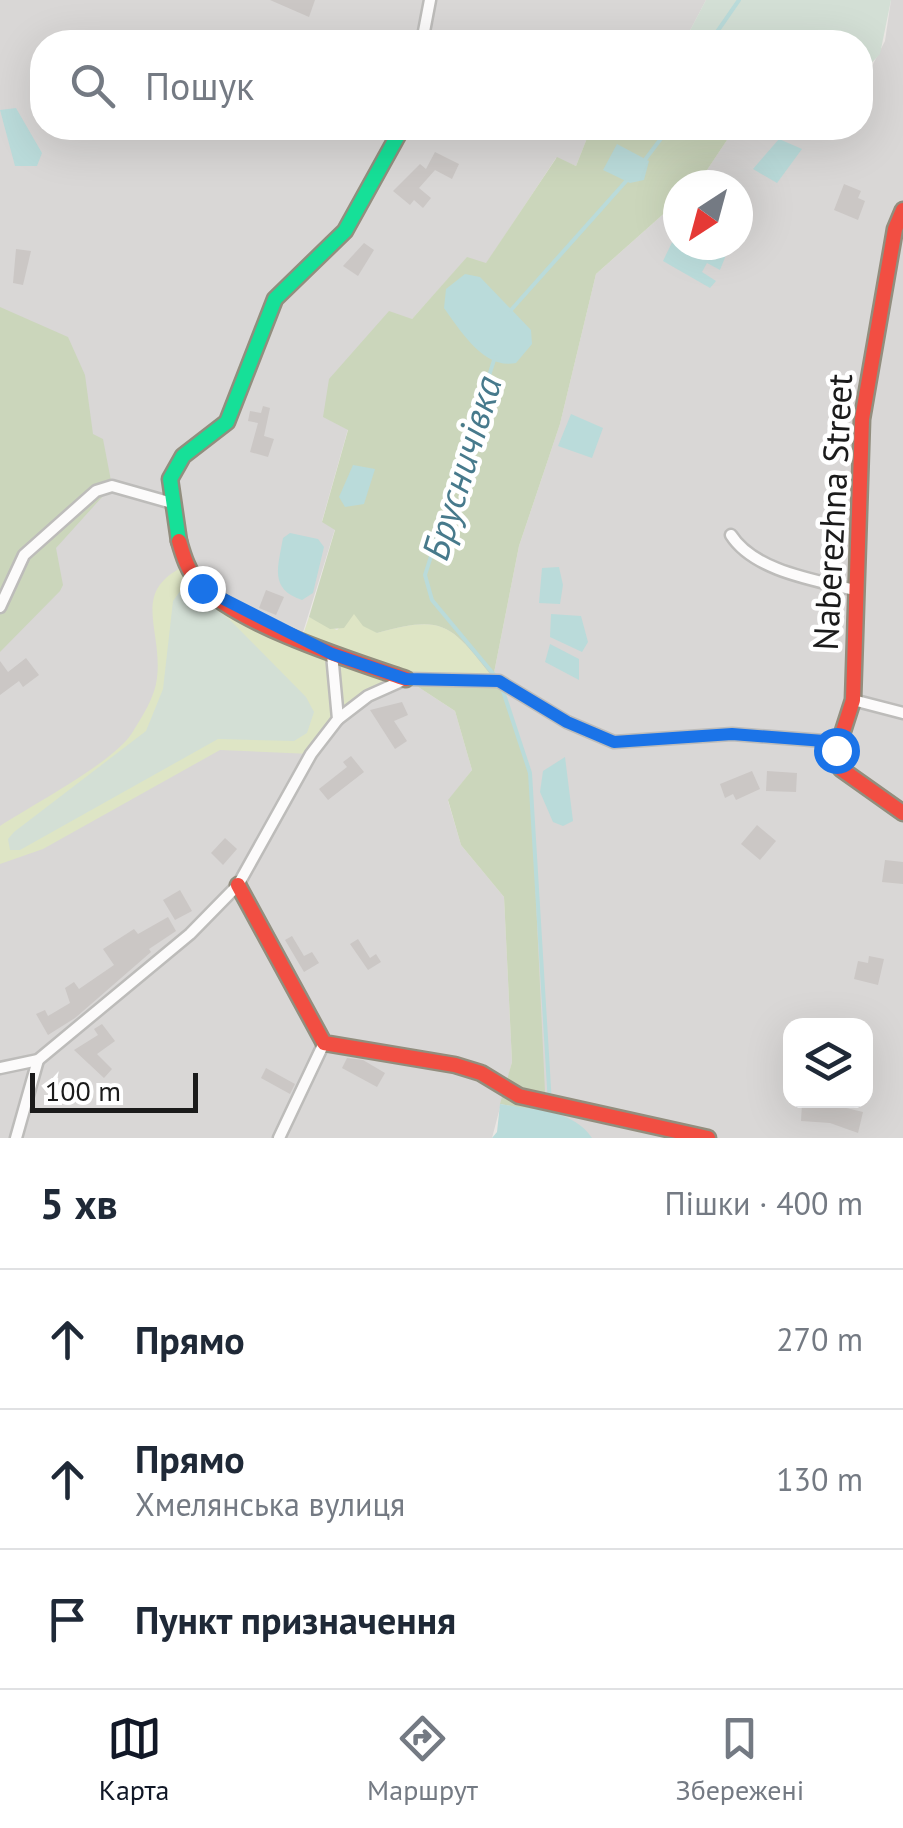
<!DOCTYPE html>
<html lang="uk">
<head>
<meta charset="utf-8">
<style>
  body { margin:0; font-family:"PT Sans",sans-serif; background:#f2f2f3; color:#1f2937 }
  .controls { position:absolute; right:30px; bottom:30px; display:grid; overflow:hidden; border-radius:20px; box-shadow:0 10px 40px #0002 }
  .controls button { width:90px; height:90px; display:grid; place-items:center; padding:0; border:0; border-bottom:2px solid #e0e1e3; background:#fff; color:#1f2937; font:50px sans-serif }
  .compass { position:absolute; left:663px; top:170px; width:90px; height:90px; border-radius:50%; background:#fff; box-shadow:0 10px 40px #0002; rotate:216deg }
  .scale { position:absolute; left:30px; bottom:25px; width:168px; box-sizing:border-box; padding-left:10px; border:5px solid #1b1b1b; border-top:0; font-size:28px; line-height:35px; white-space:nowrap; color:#1b1b1b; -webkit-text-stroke:8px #fff; paint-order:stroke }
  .stop { position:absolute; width:30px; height:30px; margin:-22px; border:8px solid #1a73e8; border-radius:50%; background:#fff }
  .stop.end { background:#1a73e8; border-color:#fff; box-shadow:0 2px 10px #0008 }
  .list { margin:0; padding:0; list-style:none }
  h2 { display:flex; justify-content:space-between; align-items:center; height:130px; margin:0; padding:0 40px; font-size:42px }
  h2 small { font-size:32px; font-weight:400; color:#747a83 }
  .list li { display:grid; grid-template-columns:65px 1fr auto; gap:30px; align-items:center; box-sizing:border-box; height:140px; padding:0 40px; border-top:2px solid #e0e1e3 }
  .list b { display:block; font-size:38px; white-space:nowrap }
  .list p { margin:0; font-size:32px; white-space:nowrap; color:#747a83 }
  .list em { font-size:32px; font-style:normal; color:#747a83 }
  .icon { flex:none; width:55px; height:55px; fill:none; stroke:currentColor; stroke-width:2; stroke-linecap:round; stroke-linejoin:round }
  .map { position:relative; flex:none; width:903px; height:1138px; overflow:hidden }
  .search { position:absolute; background:#fff; box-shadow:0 10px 40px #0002; left:30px; right:30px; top:30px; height:110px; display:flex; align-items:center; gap:25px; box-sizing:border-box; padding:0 35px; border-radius:40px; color:#747a83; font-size:38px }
  .sheet { height:550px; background:#fff }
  nav { display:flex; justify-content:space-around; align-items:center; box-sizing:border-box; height:140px; border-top:2px solid #e0e1e3; background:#fff; font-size:28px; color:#747a83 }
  nav a { display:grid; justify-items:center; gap:5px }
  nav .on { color:#111827 }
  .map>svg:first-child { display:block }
  .residential { fill:#d9d7d6; fill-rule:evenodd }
  .grass { fill:#dee5c5 }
  .forest { fill:#cbd6bb }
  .wetland { fill:#d3dfd5 }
  .water { fill:#badbda }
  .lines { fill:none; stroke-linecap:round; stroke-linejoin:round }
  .stream { stroke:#badbda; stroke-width:4 }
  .building { fill:#cbc7c5 }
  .street-casing { stroke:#bdbcba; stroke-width:15 }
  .fast-casing { stroke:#928e7e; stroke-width:19 }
  .jam-casing { stroke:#928e7e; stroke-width:19 }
  .street { stroke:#fcfbfb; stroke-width:10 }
  .fast { stroke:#16e098; stroke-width:14 }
  .jam { stroke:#f24e42; stroke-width:14 }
  .route { stroke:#1a73e8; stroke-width:12 }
  .labels { text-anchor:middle; stroke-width:9; stroke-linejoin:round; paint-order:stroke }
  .street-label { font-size:35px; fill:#1b1b1b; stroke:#fff }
  .water-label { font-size:38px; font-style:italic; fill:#477a8c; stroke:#fff }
</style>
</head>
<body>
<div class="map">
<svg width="903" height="1138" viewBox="0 0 903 1138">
  <rect width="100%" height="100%" fill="#eae7e4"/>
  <g class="residential">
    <path d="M0 0H706L684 42H42V128H591L576 166 556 158 486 264 467 258 412 319 348 429 322 521 335 529 294 661 406 679 455 711 472 770 448 801 461 845 504 897 512 1062 492 1138H0Z"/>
    <path d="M891 0H903V1138H540L546 1112 493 678 519 546 560 424 596 274 678 201V245H738V185H697L735 128H860L861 74 872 66 885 41ZM790 1026H866V1100H790Z"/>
  </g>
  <path class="grass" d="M187 565 194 579 302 638 309 617 337 630 354 613 377 633C445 614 451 625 493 678L405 679 346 712 311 754 220 750 43 849 0 864V826C32 805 114 762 132 733 142 717 155 697 157 678 163 628 129 591 187 565Z"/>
  <g class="forest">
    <path d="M591 128H735L697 185H678V201L596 274 560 424 519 546 493 678C451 625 445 614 377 633L363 626 354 614 344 628 330 629 309 617 335 530 322 522 348 430 323 417 329 379 389 311 412 319 467 257 486 263 557 157 576 166Z"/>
    <path d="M0 307 68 337 85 375 93 434 103 439 112 486 56 548 63 585 60 591 0 652Z"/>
    <path d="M406 679 499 681 530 773 546 1113 500 1104 512 1062 504 897 461 845 448 800 472 770 455 711Z"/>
  </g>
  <g class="wetland">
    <path d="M706 0H891L880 54 861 74 860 42H684Z"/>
    <path d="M190 589 230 620 306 697 314 712 307 733 294 741 218 739 20 850H10L8 839 14 832 146 731 163 689 173 601 181 590Z"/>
  </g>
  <g class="water">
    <path d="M16 108 42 153 37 166H15L0 110Z"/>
    <path d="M779 139 802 149 777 183 753 169Z"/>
    <path d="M617 144 649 161 644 180 630 183 603 170Z"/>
    <path d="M678 230V245H730L720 270 707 263 702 272 716 281 710 288 663 261Z"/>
    <path d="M465 274 480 277 531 330 532 344 516 363C484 370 460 330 444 308L446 289Z"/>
    <path d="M571 414 603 428 592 458 558 446Z"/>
    <path d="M353 465 375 469 364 504 345 507 339 497Z"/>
    <path d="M290 533 318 539 324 547 313 593 302 600C269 589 278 567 283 538Z"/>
    <path d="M559 567 563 585 560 604 539 603 542 568Z"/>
    <path d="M551 614 581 616 588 642 582 652 550 637Z"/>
    <path d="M550 644 579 659V680L545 662Z"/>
    <path d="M565 757 573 821 563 826 553 822 540 792 543 771Z"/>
    <path d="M500 1104C532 1110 573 1109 592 1138H492L497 1132Z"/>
  </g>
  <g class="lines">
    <g class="stream">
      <path d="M710 42 739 0"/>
      <path d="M644 161 669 128"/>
      <path d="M511 310 628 179"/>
      <path d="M495 357 425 575 432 600 496 677"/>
      <path d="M501 685 530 773 550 1104 546 1115"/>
    </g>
  </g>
  <g class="building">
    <path d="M270 0H315L309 17Z"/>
    <path d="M435 152 459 164 452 179 435 170 419 188 431 198 423 208 414 200 410 205 393 191 420 164 426 169Z"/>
    <path d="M844 184 861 191 858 198 865 201 858 220 834 210Z"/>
    <path d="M364 243 374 250 358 276 343 266Z"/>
    <path d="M16 249 31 251 23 285 13 283Z"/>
    <path d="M263 406 270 408 264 436 274 439 268 457 250 452 258 423 248 421 250 411 261 413Z"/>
    <path d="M266 590 284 597 276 615 259 608Z"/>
    <path d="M26 658 39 675 23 687 19 681 0 695V661L8 672Z"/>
    <path d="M402 702 408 715 394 721 407 741 395 749 370 710Z"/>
    <path d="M351 756 364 772 328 800 319 789 347 767 343 762Z"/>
    <path d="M752 771 760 789 736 800 733 794 725 798 720 784Z"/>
    <path d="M767 771 797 773 796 792 766 791Z"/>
    <path d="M757 825 776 841 760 860 741 844Z"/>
    <path d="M225 838 237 849 223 865 211 853Z"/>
    <path d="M885 860 903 862V884L882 882Z"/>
    <path d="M180 890 192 911 175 920 163 900Z"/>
    <path d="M168 917 176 931 149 949 151 952 75 1018 48 1035 36 1014 45 1010 48 1016 70 1003 65 988 74 982 79 989 114 965 103 949 134 929 138 934Z"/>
    <path d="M292 936 304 956 312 952 319 963 304 972 285 940Z"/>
    <path d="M358 939 370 958 376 954 381 962 368 970 350 944Z"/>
    <path d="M869 956 884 959 878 985 854 979 858 961 868 963Z"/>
    <path d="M102 1024 115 1041 97 1054 112 1069 104 1078 74 1050 98 1035 94 1029Z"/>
    <path d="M347 1058 363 1060 385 1073 377 1087 342 1068Z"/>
    <path d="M266 1068 295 1084 290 1094 261 1078Z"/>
    <path d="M802 1104 834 1105 863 1112 858 1133 830 1123 801 1121Z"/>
  </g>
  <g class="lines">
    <defs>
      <g id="street">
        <path d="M422 42 430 0"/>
        <path d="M731 535C754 571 815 580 855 590"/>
        <path d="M0 607 24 555 96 491 112 486 172 503"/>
        <path d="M853 700 903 713"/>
        <path d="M338 719 368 696 406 679 499 681 567 722 614 742 732 734 837 742"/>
        <path d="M0 1068 38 1060 190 934 238 885 311 754 338 719 332 654"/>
        <path d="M16 1138 38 1060"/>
        <path d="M279 1138 324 1043"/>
      </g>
      <path id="fast" d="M179 541 170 479 183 456 227 422 275 299 345 231 402 128"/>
      <g id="jam">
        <path d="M903 210 895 229 862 419 853 700 835 756 841 769 903 813"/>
        <path d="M179 541C183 555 188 572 199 583 238 625 350 660 406 679"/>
        <path d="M238 885 324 1043 455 1065 481 1073 519 1096 708 1138"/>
      </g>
    </defs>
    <use href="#street" class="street-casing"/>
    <use href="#fast" class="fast-casing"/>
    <use href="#jam" class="jam-casing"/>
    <use href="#street" class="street"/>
    <use href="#fast" class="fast"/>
    <use href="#jam" class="jam"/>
  </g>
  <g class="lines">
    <path class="route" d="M202 588 332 654 406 679 499 681 567 722 614 742 732 734 837 742 836 750"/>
  </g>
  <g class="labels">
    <g class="street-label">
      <text transform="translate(833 512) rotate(-87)" y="12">Naberezhna Street</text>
    </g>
    <g class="water-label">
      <text transform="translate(462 468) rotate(-73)" y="13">Брусничівка</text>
    </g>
  </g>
</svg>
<div class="controls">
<button><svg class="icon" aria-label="layers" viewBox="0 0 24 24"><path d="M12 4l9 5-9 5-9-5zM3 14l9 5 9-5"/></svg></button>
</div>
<svg class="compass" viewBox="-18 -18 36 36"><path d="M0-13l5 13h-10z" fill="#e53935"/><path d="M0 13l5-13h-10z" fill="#747a83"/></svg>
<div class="scale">100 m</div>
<div class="stop" style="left:836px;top:750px"></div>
<div class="stop end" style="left:202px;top:588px"></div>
<div class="search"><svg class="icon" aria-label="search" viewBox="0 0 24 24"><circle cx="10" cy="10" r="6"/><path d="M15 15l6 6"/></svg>Пошук</div>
</div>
<section class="sheet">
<h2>5 хв<small>Пішки · 400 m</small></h2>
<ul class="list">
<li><svg class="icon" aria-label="ahead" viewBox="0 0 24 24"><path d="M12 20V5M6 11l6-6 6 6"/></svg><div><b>Прямо</b></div><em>270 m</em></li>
<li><svg class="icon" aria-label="ahead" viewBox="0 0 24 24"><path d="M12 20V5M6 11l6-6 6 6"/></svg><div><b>Прямо</b><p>Хмелянська вулиця</p></div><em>130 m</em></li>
<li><svg class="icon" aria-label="arrive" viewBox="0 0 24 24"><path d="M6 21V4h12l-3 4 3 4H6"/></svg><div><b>Пункт призначення</b></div></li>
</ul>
</section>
<nav>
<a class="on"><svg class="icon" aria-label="map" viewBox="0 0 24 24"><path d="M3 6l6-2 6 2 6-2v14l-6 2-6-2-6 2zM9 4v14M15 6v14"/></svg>Карта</a>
<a><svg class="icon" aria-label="directions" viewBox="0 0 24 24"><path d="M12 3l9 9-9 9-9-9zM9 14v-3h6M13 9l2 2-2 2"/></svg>Маршрут</a>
<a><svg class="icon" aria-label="saved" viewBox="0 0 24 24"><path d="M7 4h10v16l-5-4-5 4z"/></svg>Збережені</a>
</nav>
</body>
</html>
